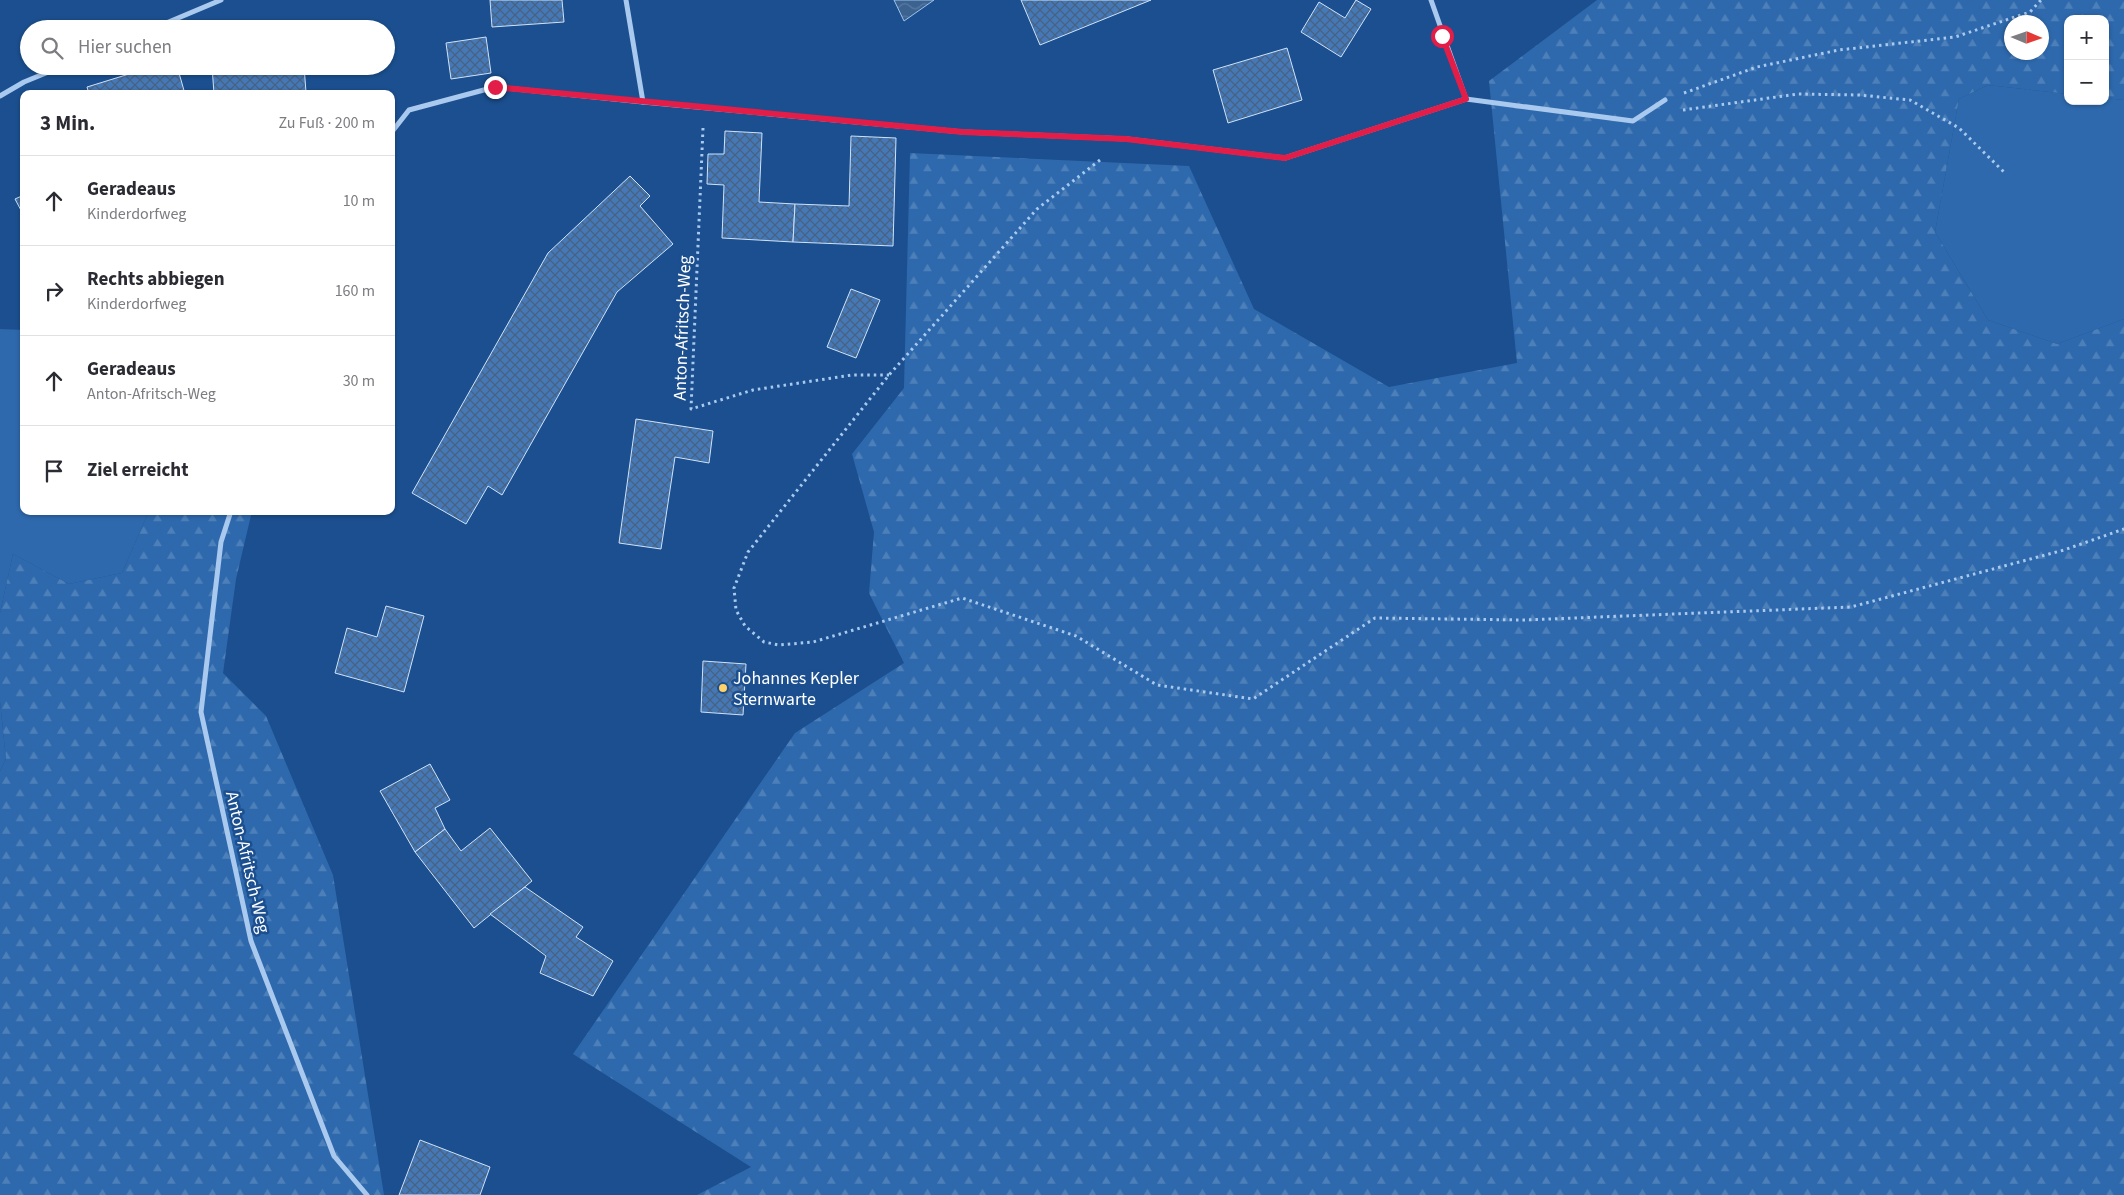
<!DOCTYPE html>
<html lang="de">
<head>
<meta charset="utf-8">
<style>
  body { margin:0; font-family:"Source Sans 3",sans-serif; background:#f2f2f3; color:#2b2b33 }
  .controls { position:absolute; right:15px; top:15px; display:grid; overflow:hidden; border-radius:10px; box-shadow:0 1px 4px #0004 }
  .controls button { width:45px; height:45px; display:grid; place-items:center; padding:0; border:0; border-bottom:1px solid #e1e1e2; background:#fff; color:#2b2b33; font:25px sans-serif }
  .compass { position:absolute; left:2004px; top:15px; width:45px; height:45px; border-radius:50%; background:#fff; box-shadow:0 1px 4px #0004; rotate:92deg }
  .stop { position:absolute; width:15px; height:15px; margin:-11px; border:4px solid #e11d48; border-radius:50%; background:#fff }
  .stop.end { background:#e11d48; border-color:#fff; box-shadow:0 1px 5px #0008 }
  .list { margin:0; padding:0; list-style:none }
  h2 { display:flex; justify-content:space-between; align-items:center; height:65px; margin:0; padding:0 20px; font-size:21px }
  h2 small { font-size:16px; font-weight:400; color:#7c7c81 }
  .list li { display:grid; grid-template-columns:32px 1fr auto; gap:15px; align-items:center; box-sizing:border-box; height:90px; padding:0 20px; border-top:1px solid #e1e1e2 }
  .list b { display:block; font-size:19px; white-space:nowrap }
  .list p { margin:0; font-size:16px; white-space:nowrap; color:#7c7c81 }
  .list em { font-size:16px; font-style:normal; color:#7c7c81 }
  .icon { flex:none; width:28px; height:28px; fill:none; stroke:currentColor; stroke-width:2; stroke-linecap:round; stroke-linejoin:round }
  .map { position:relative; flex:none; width:2124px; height:1195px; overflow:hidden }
  .search { position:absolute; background:#fff; box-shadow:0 1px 4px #0004; left:20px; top:20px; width:375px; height:55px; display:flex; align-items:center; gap:12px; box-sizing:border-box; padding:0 18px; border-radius:28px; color:#7c7c81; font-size:19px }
  .panel { position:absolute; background:#fff; box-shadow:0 1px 4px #0004; left:20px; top:90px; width:375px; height:425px; border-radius:10px }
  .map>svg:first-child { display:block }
  .grass { fill:#2e69ad }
  .forest { fill:url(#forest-firs); fill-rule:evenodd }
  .water { fill:url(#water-waves); stroke:#9cc4f0 }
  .building { fill:url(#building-cross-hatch); stroke:#cfe3fa }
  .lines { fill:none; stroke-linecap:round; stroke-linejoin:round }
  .path { stroke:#a9c9ee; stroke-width:3; stroke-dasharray:2.5 4; stroke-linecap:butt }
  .street { stroke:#a9c9ee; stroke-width:5 }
  .route { stroke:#e11d48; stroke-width:6 }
  .poi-dot { fill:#ffd166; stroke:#1b4f8f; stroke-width:2 }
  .labels { text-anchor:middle; stroke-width:5; stroke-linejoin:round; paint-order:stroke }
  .street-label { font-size:18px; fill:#fff; stroke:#1b4f8f }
  .poi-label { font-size:18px; fill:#fff; stroke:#1b4f8f; text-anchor:start }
</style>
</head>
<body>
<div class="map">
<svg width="2124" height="1195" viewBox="0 0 2124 1195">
  <defs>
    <pattern id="forest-firs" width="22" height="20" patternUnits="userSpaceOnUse" patternTransform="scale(1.25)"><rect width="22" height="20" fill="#2e69ad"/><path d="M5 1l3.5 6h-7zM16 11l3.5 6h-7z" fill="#4d80b9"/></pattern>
    <pattern id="water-waves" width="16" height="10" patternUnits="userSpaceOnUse" patternTransform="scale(1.25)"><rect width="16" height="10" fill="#3c6290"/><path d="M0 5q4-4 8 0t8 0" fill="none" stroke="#597aa1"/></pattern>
    <pattern id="building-cross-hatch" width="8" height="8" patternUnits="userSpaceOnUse" patternTransform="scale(1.25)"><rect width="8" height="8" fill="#4478b7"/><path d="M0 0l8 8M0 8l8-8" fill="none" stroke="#486282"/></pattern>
  </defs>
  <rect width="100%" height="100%" fill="#1b4f8f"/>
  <g class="grass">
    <path d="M1988 85 2068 94V101H2105V98L2124 100V319L2057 344 1988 320 1935 232 1959 99Z"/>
    <path d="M0 329 24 330V511H149L122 573 69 584 13 554 0 613Z"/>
    <path d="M0 701 6 759 0 771Z"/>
  </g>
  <g class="forest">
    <path d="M1597 0H2124V100L2105 98V19H2068V94L1988 85 1959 99 1935 232 1988 320 2057 344 2124 319V1195H697L751 1167 573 1054 795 733 904 663 869 593 874 532 852 454 904 388 910 153 1189 166 1254 309 1389 387 1517 363 1489 81ZM2012 22H2042V52H2012Z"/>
    <path d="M149 511H252L236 579 223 673 266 716 333 875 384 1195H0V771L6 759 0 701V613L13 554 69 584 122 573Z"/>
  </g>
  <path class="water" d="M894 0H934L904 21Z"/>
  <g class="building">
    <path d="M490 0H562L564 22 492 27Z"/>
    <path d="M1021 0H1151L1040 45Z"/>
    <path d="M1356 0 1371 9 1341 57 1301 32 1319 2 1345 18Z"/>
    <path d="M486 37 491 73 451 79 446 43Z"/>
    <path d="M1287 48 1302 100 1228 123 1213 70Z"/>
    <path d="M155 66H177L185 94H89L87 87Z"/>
    <path d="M212 66H304L306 92 214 94Z"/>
    <path d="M725 131 762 133 759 202 795 204 793 242 722 238 724 185 707 184 708 154H724Z"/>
    <path d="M851 136 896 138 893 246 793 242 795 204 849 206Z"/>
    <path d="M630 176 650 196 640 206 673 244 617 292 502 495 488 486 466 524 412 493 548 253Z"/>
    <path d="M24 195V216L15 199Z"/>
    <path d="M851 289 880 300 856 358 827 347Z"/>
    <path d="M636 419 713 431 709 463 675 457 661 549 619 543Z"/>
    <path d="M386 606 424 616 404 692 335 673 347 628 377 637Z"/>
    <path d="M703 661 746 664 743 715 701 712Z"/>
    <path d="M430 764 450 800 435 808 445 829 415 852 380 791Z"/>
    <path d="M490 828 532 881 474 928 415 852 445 829 461 851Z"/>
    <path d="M525 887 583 927 576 937 613 961 593 996 540 973 546 956 490 914Z"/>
    <path d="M420 1140 490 1167 480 1195H399Z"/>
  </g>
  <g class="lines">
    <g class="path">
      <path d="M1684 93 1757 67 1839 50 1955 37 2030 12 2041 0"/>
      <path d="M1683 110 1798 94 1859 95 1910 100 1959 128 2006 174"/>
      <path d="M703 128 691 409 753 390 852 375H889"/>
      <path d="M1100 160 1037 209 889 375 748 552 734 588 736 610 745 626 764 642 779 645 813 642 962 598 1076 636 1157 685 1253 699 1375 618 1524 620 1851 607 2064 550 2124 529"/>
    </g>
    <g class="street">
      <path d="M626 0 643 102 963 132 1127 139 1285 158 1466 99 1431 0"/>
      <path d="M152 29 221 0"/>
      <path d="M0 96 24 82 63 66"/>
      <path d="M1466 99 1633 121 1665 100"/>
      <path d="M391 133 409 110 495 87 643 102"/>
      <path d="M231 511 221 542 201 712 251 941 334 1156 367 1195"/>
    </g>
  </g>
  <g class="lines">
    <path class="route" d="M495 87 963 132 1126 139 1285 158 1466 99 1442 36"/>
  </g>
  <circle class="poi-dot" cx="723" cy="688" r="5"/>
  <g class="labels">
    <g class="street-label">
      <text transform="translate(682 328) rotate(-88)" y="6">Anton-Afritsch-Weg</text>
      <text transform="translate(248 862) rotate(77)" y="6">Anton-Afritsch-Weg</text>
    </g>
    <g class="poi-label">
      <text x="733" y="684">Johannes Kepler<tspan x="733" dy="21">Sternwarte</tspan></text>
    </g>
  </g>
</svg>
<div class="controls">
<button>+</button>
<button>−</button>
</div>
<svg class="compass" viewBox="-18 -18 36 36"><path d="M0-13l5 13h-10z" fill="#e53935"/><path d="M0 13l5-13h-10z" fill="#7c7c81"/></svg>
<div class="stop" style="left:1442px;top:36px"></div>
<div class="stop end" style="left:495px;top:87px"></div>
<div class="search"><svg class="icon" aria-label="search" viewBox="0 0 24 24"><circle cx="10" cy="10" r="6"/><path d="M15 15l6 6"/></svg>Hier suchen</div>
<section class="panel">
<h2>3 Min.<small>Zu Fuß · 200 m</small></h2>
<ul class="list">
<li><svg class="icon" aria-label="ahead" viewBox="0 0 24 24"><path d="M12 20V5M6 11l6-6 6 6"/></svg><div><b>Geradeaus</b><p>Kinderdorfweg</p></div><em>10 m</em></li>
<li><svg class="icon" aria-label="right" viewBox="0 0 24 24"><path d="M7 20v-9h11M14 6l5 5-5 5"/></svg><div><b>Rechts abbiegen</b><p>Kinderdorfweg</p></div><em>160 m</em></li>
<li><svg class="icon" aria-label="ahead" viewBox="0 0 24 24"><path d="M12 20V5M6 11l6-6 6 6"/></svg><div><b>Geradeaus</b><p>Anton-Afritsch-Weg</p></div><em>30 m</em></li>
<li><svg class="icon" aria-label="arrive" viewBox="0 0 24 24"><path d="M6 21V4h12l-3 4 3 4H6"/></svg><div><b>Ziel erreicht</b></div></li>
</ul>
</section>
</div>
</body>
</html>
